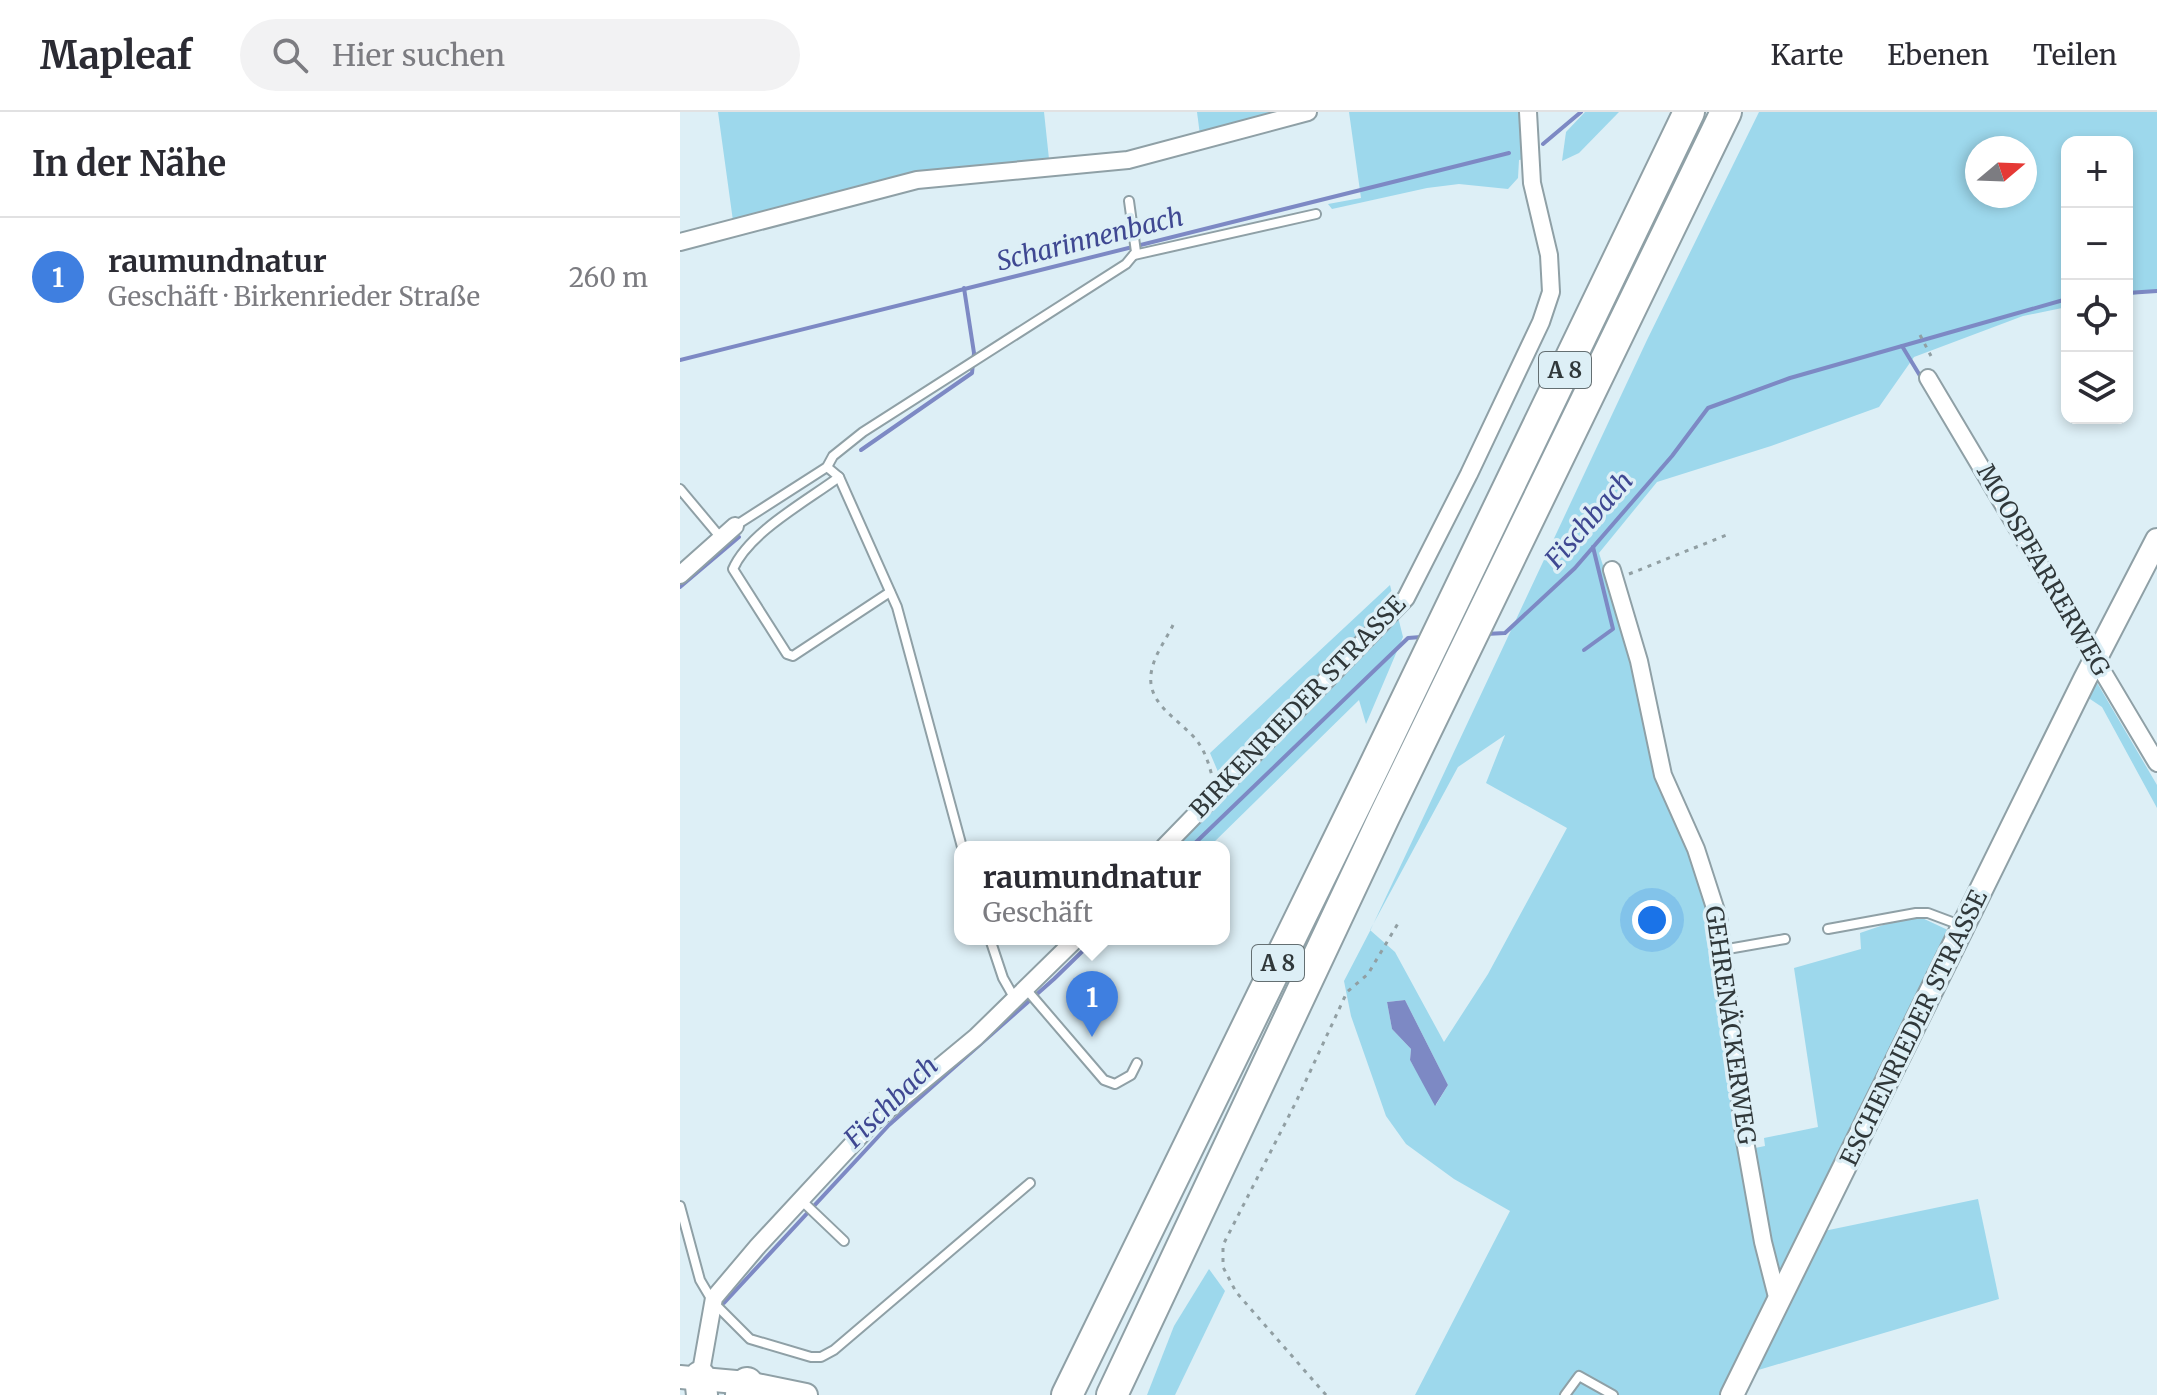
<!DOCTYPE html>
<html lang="de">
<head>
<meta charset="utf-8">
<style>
  body { margin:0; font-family:Merriweather,serif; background:#f2f2f3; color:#2b2b33 }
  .controls { position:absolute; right:24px; top:24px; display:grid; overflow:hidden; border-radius:16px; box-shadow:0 4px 12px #0003 }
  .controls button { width:72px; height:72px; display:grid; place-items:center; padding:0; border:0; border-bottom:2px solid #e1e1e2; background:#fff; color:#2b2b33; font:40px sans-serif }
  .compass { position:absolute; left:1285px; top:24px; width:72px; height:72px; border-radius:50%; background:#fff; box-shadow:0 4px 12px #0003; rotate:71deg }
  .you { position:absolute; left:972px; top:808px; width:28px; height:28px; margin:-20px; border:6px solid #fff; border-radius:50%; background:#1a73e8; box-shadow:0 0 0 12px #1a73e833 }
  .badge { display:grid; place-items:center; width:52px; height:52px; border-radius:50%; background:#796433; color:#fff; font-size:26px; font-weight:700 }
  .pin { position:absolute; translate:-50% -66px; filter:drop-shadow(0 2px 4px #0008) }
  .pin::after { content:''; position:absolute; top:42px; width:28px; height:24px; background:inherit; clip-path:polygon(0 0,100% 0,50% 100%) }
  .popup { position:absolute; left:274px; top:729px; width:276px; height:104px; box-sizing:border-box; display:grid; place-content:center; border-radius:16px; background:#fff; filter:drop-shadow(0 2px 6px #0005); font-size:26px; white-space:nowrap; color:#7c7c81 }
  .popup b { font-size:30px; color:#2b2b33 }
  .popup::after { content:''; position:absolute; left:50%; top:100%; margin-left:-16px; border:16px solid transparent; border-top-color:#fff }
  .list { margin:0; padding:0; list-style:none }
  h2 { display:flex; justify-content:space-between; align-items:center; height:104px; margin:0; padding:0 32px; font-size:34px }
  h2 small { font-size:26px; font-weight:400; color:#7c7c81 }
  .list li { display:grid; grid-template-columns:52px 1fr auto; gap:24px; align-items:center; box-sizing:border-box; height:120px; padding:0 32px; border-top:2px solid #e1e1e2 }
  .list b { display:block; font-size:30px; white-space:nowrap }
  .list p { margin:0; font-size:26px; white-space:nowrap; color:#7c7c81 }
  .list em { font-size:26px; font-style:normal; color:#7c7c81 }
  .icon { flex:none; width:44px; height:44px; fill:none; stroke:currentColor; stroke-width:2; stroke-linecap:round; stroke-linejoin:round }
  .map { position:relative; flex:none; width:1477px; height:1283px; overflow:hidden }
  header { display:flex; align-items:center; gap:48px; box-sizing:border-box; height:112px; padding:0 40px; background:#fff; border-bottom:2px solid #e1e1e2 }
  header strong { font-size:38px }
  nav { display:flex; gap:44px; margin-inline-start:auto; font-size:28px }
  .search { width:560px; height:72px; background:#f2f2f3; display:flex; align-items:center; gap:20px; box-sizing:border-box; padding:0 28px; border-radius:44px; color:#7c7c81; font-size:30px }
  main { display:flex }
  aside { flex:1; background:#fff }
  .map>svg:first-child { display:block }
  .green { fill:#9dd8ec; fill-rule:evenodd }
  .water { fill:#7d89c4 }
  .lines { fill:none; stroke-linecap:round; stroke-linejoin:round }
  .stream { stroke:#7d89c4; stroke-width:4 }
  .lane-casing { stroke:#8fa0a6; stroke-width:12 }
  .street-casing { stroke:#8fa0a6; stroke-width:20 }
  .secondary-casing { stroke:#8fa0a6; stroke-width:26 }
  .highway-casing { stroke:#8fa0a6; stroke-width:34 }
  .path { stroke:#919fa3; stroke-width:3; stroke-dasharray:4 6; stroke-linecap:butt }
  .lane { stroke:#fff; stroke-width:8 }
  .street { stroke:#fff; stroke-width:16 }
  .secondary { stroke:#fff; stroke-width:22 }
  .highway { stroke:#fff; stroke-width:30 }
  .labels { text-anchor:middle; stroke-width:7; stroke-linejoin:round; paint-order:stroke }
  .shield { fill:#ddeff6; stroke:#646f72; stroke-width:2 }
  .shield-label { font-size:22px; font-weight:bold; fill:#30383a }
  .street-label { font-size:24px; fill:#30383a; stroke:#ddeff6 }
  .water-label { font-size:26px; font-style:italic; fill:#3f4892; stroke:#ddeff6 }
</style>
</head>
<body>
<header>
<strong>Mapleaf</strong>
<div class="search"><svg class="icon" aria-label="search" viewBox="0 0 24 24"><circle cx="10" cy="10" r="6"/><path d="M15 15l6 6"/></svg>Hier suchen</div>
<nav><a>Karte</a><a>Ebenen</a><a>Teilen</a></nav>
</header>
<main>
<aside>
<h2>In der Nähe<small></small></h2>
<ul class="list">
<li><span class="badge" style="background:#3f7fe0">1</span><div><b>raumundnatur</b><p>Geschäft · Birkenrieder Straße</p></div><em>260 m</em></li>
</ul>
</aside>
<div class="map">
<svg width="1477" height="1283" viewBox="0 0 1477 1283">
  <rect width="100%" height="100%" fill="#ddeff6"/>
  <g class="green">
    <path d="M38 0H364L369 47 234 60 53 109Z"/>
    <path d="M517 0H603L520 23Z"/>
    <path d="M669 0H839L845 47 839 48 838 66 828 77 779 72 747 76 652 97 648 92 681 86Z"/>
    <path d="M905 0H939L899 41 882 49 886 20Z"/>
    <path d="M1079 0H1477V178L1447 184V30H1387V195L1343 204 1234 245 1199 295 1091 334 977 370 919 441 1028 781 1089 1181 1088 1189 1041 1283H735L830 1099 774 1067 726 1032 706 1004 671 904 664 869 690 819 967 228ZM1297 36H1345V84H1297ZM825 623 806 671 887 716 808 862 764 930 715 840 690 818 778 655ZM725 888 768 973 756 993 730 948 731 937 712 917 707 890Z"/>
    <path d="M710 473 723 525 686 612 679 588 529 735H494L547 681 530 641Z"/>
    <path d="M1416 569 1477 673V696L1422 595 1407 585Z"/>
    <path d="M1240 805 1270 819 1100 1168 1096 1163 1070 1037 1085 1034 1084 1026 1138 1015 1114 856 1181 837 1180 821 1221 807Z"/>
    <path d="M1298 1087 1319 1187 1075 1259 1144 1119Z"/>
    <path d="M529 1157 545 1179 495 1283H467L494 1214Z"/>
  </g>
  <path class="water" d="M725 888 768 973 755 994 730 948 731 937 712 917 707 890Z"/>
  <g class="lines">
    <g class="stream">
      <path d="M863 32 901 0"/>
      <path d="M1447 181 1477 179"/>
      <path d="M1222 234 1242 267"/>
      <path d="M0 248 829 41"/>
      <path d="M181 338 292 261 294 241 284 176"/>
      <path d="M0 475 59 425"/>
      <path d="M806 522 825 521 895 456 992 344 1028 296 1110 266 1387 187"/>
      <path d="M904 538 933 517 913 435"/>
      <path d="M511 735 728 526 741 525"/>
      <path d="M44 1191 209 1013 374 867 415 827"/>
    </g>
    <defs>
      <g id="lane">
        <path d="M454 143 636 102"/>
        <path d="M147 355 159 365 217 495 282 735"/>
        <path d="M159 365C127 389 69 420 53 457L107 542 113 544 210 480"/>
        <path d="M0 377 41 426"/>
        <path d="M55 414 147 355 153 344 183 320 446 152 456 140 449 89"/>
        <path d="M1148 817 1236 801H1248L1280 813"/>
        <path d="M310 827 323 866 335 887"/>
        <path d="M1042 838 1105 827"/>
        <path d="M346 877 424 968 435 972 451 963 457 951"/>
        <path d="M121 1088 164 1129"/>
        <path d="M0 1094 20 1168 33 1190 70 1227 131 1245H141L154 1238 350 1071"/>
        <path d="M885 1283 899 1264 933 1283"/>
      </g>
      <g id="street">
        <path d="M0 130 237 68 448 48 628 0"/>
        <path d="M1248 266 1477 651"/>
        <path d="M932 458 959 549 983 663 1016 737 1038 805 1065 1029 1083 1130 1096 1181 1101 1186"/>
        <path d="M0 463 55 414"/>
        <path d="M484 735 726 486 789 362 861 210 871 180 869 143 852 71 848 0"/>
        <path d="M20 1265 34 1186 78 1134 192 1011 296 925 396 827"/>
      </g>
      <g id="secondary">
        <path d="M0 1265 67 1271 126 1283"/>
        <path d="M1052 1283 1405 567 1477 428"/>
      </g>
      <g id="highway">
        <path d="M20 1265 22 1283"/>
        <path d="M61 1283 67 1271"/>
        <path d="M387 1283 691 661 1009 0"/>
        <path d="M432 1283 704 705 1046 0"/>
      </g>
    </defs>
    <use href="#lane" class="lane-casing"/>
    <use href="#street" class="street-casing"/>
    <use href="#secondary" class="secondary-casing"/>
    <use href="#highway" class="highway-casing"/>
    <g class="path">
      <path d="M1240 223 1251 244"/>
      <path d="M949 462 1049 422"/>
      <path d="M493 513C487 526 477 539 473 553 462 588 493 603 513 624 524 636 528 649 532 664"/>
      <path d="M646 1283 556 1180 543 1155V1133L616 990 667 880 688 862 720 808"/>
    </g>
    <use href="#lane" class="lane"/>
    <use href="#street" class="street"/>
    <use href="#secondary" class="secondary"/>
    <use href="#highway" class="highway"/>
  </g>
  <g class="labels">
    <g class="shield">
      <rect x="859" y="240" width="52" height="36" rx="6"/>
      <rect x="572" y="833" width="52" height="36" rx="6"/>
    </g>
    <g class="shield-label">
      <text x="885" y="266">A 8</text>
      <text x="598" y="859">A 8</text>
    </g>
    <g class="street-label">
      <text transform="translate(1363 458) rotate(60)" y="8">MOOSPFARRERWEG</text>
      <text transform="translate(618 595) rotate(-46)" y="8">BIRKENRIEDER STRASSE</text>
      <text transform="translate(1050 913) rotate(82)" y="8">GEHRENÄCKERWEG</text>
      <text transform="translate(1234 916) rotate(-64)" y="8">ESCHENRIEDER STRASSE</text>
    </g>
    <g class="water-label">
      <text transform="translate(410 127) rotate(-14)" y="9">Scharinnenbach</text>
      <text transform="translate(909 408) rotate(-49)" y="9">Fischbach</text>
      <text transform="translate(211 990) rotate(-44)" y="9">Fischbach</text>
    </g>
  </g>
</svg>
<div class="controls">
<button>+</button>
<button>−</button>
<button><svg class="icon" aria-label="locate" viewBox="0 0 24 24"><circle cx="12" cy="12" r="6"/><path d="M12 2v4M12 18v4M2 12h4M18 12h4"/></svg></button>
<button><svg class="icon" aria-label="layers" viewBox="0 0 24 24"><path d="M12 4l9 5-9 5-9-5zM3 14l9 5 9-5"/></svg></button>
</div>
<svg class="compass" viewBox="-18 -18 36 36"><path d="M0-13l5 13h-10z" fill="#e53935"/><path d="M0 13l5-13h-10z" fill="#7c7c81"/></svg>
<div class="you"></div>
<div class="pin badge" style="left:412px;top:925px;background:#3f7fe0">1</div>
<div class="popup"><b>raumundnatur</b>Geschäft</div>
</div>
</main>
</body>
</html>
